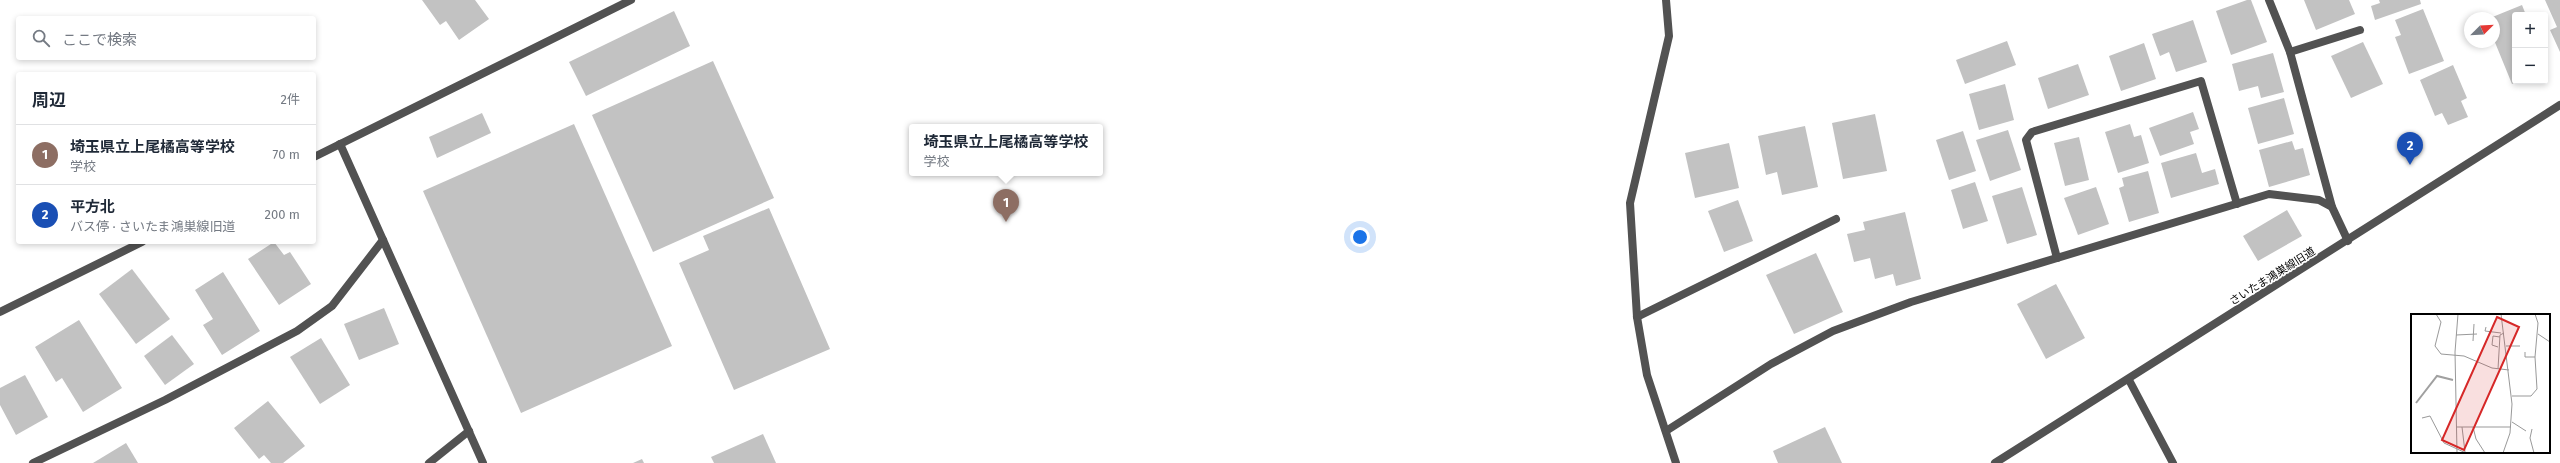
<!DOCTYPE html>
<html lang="ja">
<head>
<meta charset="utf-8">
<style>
  body { margin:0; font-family:"Fira Sans","Noto Sans JP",sans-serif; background:#f6f6f7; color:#1f2937 }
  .controls { position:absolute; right:12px; top:12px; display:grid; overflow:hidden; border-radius:4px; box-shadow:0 2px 6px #0003 }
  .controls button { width:36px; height:36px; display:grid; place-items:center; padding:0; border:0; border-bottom:1px solid #e0e1e3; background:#fff; color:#1f2937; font:20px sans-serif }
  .compass { position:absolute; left:2464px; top:12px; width:36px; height:36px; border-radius:50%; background:#fff; box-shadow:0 2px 6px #0003; rotate:66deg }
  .you { position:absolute; left:1360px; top:237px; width:14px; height:14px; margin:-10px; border:3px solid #fff; border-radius:50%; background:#1a73e8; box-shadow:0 0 0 6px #1a73e833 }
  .badge { display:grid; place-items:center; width:26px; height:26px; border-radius:50%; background:#7c3aed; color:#fff; font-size:13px; font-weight:700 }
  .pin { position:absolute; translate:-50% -33px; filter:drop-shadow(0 1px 2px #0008) }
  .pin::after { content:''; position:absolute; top:21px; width:14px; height:12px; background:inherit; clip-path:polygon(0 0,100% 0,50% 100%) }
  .popup { position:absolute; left:909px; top:124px; width:194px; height:52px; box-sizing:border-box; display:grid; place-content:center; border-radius:4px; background:#fff; filter:drop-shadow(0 1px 3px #0005); font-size:13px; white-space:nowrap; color:#747a83 }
  .popup b { font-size:15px; color:#1f2937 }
  .popup::after { content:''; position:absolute; left:50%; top:100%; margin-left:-8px; border:8px solid transparent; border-top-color:#fff }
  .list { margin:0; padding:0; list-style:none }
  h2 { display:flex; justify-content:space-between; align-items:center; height:52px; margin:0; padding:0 16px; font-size:17px }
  h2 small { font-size:13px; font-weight:400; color:#747a83 }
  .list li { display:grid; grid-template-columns:26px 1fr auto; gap:12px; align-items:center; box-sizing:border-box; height:60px; padding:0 16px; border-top:1px solid #e0e1e3 }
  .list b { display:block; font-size:15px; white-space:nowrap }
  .list p { margin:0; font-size:13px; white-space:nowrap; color:#747a83 }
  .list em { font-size:13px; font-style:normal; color:#747a83 }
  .icon { flex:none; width:22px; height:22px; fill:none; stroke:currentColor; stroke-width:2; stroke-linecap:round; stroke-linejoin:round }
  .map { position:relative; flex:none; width:2560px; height:463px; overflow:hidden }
  .search { position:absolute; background:#fff; box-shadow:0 2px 6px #0003; left:16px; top:16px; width:300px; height:44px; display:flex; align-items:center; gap:10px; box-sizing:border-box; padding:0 14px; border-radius:4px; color:#747a83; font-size:15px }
  .panel { position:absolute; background:#fff; box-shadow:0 2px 6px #0003; left:16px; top:72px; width:300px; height:172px; border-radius:4px }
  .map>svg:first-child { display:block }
  .building { fill:#c2c2c2 }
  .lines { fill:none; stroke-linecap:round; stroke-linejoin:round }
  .service { stroke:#525252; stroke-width:8 }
  .minor { stroke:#525252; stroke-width:8 }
  .tertiary { stroke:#525252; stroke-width:8 }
  .labels { text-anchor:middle; stroke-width:3.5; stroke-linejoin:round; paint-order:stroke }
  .street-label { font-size:11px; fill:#000; stroke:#fff }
  .inset-river { fill:none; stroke:#a0a0a0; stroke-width:2 }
  .inset-road { fill:none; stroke:#999; stroke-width:1 }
  .view { fill:#d62828; fill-opacity:0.15; stroke:#d62828; stroke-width:2 }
  .inset-edge { fill:none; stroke:#000; stroke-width:2 }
</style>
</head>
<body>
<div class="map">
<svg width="2560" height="463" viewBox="0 0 2560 463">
  <rect width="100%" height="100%" fill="#fff"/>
  <g class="building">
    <path d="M422 0H475L489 19 459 40 446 21 440 25Z"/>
    <path d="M2247 0H2251L2267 42 2231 55 2216 11Z"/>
    <path d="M2304 0H2349L2355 14 2316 30Z"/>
    <path d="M2379 0H2420L2421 4 2375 20 2371 6 2380 3Z"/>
    <path d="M2545 0H2560V52L2550 30 2557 27Z"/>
    <path d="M2522 5 2526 15H2515V81H2519L2512 84 2494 40V18H2490Z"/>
    <path d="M2423 9 2444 61 2409 74 2395 37 2401 35 2395 20Z"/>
    <path d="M674 11 690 46 586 96 569 62Z"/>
    <path d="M2193 20 2207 62 2176 72 2169 52 2160 56 2152 34Z"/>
    <path d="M2007 41 2016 65 1965 84 1956 60Z"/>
    <path d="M2363 42 2383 84 2351 98 2331 56Z"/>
    <path d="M2144 43 2156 79 2121 91 2109 56Z"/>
    <path d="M2273 53 2284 92 2261 98 2258 86 2239 91 2232 64Z"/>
    <path d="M713 61 774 198 653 252 592 115Z"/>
    <path d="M2078 64 2089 95 2048 109 2038 78Z"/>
    <path d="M2453 65 2467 98 2461 101 2468 117 2448 125 2442 113 2435 116 2420 80Z"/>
    <path d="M2005 84 2014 120 1979 130 1969 94Z"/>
    <path d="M2284 98 2294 134 2258 144 2248 108Z"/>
    <path d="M2193 112 2199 129 2190 132 2194 144 2160 156 2149 128Z"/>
    <path d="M482 113 491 133 437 158 429 137Z"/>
    <path d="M1875 114 1887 171 1843 179 1832 123Z"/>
    <path d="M574 124 672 346 521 413 423 191Z"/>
    <path d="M2130 124 2134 137 2141 135 2149 163 2118 173 2105 132Z"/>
    <path d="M1805 126 1818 187 1782 195 1777 172 1766 175 1758 136Z"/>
    <path d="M2008 130 2021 170 1990 181 1976 140Z"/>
    <path d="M1963 131 1976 171 1949 180 1936 140Z"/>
    <path d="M2079 137 2089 180 2065 186 2054 143Z"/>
    <path d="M2292 141 2295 150 2303 148 2310 175 2269 187 2259 150Z"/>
    <path d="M1729 143 1739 188 1695 198 1685 153Z"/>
    <path d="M2196 153 2202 173 2215 169 2219 184 2171 198 2161 163Z"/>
    <path d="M2148 171 2159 213 2129 222 2119 188 2124 186 2122 178Z"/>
    <path d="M1975 182 1988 221 1963 229 1951 190Z"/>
    <path d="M2022 187 2037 235 2007 244 1992 196Z"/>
    <path d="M2096 187 2109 224 2078 235 2064 198Z"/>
    <path d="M1738 200 1753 241 1724 252 1708 211Z"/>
    <path d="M769 208 830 349 734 390 679 263 709 250 703 236Z"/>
    <path d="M2287 210 2302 236 2258 261 2243 236Z"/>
    <path d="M1905 212 1921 279 1896 286 1893 274 1875 279 1870 258 1854 262 1847 234 1865 230 1863 222Z"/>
    <path d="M274 242 284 255 290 252 311 284 279 305 248 259Z"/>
    <path d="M1816 253 1843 312 1794 334 1766 275Z"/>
    <path d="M132 269 170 319 136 344 99 294Z"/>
    <path d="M223 272 260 331 222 355 203 325 213 319 195 290Z"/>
    <path d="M2056 284 2085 338 2046 359 2017 304Z"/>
    <path d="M384 308 399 344 359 360 344 324Z"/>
    <path d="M79 320 122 388 83 412 62 378 56 382 35 347Z"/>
    <path d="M172 335 194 364 165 385 144 356Z"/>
    <path d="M321 338 350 385 320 404 290 357Z"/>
    <path d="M25 375 48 417 16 435 0 405V388Z"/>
    <path d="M268 401 305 446 283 463H271L264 455 259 459 234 428Z"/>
    <path d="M1825 427 1842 463H1778L1773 451Z"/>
    <path d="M763 434 776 463H714L711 457Z"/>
    <path d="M126 443 138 463H93Z"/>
    <path d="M642 459 644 463H633Z"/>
  </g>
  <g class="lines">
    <g class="service">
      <path d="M2269 0 2290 52 2332 207"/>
      <path d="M2290 52 2360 30"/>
      <path d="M2057 258 2026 140 2032 132 2201 81 2237 204"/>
      <path d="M1637 317 1836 219"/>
      <path d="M2129 380 2173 463"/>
      <path d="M33 463 165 400 297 331 332 306 383 240"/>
    </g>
    <g class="minor">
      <path d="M1666 0 1669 36 1630 203 1637 317 1647 375 1676 463"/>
      <path d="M340 144 483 463"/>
      <path d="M314 157 631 0"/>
      <path d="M0 312 142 242"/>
      <path d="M1666 431 1771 364 1833 331 1911 302 2269 194 2319 200 2332 207 2348 241"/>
      <path d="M429 463 469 431"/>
    </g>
    <path class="tertiary" d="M1995 463 2560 105"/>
  </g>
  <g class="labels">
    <g class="street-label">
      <text transform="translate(2272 276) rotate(-32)" y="4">さいたま鴻巣線旧道</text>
    </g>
  </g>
  <g transform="translate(2411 314)">
    <rect width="139" height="139" fill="#fff"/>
    <path class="inset-river" d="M5 89 26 62 42 66"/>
    <path class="inset-road" d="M25 0 30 8 24 32 30 40 53 42 81 54 98 56M90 0 101 90 99 119 92 139M75 13 74 17 90 19M127 20 139 28M45 21 66 20M62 27 63 10M95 32H109M87 33 81 31 82 22 89 23M114 38V43H124M87 55 89 21 93 19M101 82H120L126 75 124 43 127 9 124 0M11 104 19 102 33 129 55 139M101 108 115 117M45 113H100M51 113 54 138M62 113 65 125 74 139M121 115 119 124 123 139M46 139 44 38 47 0"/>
    <path class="view" d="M86 3 108 13 53 136 31 126Z"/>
    <rect width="139" height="139" class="inset-edge"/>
  </g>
</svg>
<div class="controls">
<button>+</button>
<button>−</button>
</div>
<svg class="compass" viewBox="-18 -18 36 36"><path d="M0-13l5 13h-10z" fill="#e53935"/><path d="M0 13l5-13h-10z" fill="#747a83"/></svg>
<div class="you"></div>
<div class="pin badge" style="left:1006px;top:222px;background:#8d6e63">1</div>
<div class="popup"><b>埼玉県立上尾橘高等学校</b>学校</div>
<div class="pin badge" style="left:2410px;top:165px;background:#1a4fb4">2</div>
<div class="search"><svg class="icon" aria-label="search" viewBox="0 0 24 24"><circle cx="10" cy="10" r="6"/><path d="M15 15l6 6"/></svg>ここで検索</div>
<section class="panel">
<h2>周辺<small>2件</small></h2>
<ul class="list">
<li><span class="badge" style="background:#8d6e63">1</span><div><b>埼玉県立上尾橘高等学校</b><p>学校</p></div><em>70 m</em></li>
<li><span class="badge" style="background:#1a4fb4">2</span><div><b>平方北</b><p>バス停 · さいたま鴻巣線旧道</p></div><em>200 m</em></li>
</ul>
</section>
</div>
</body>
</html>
